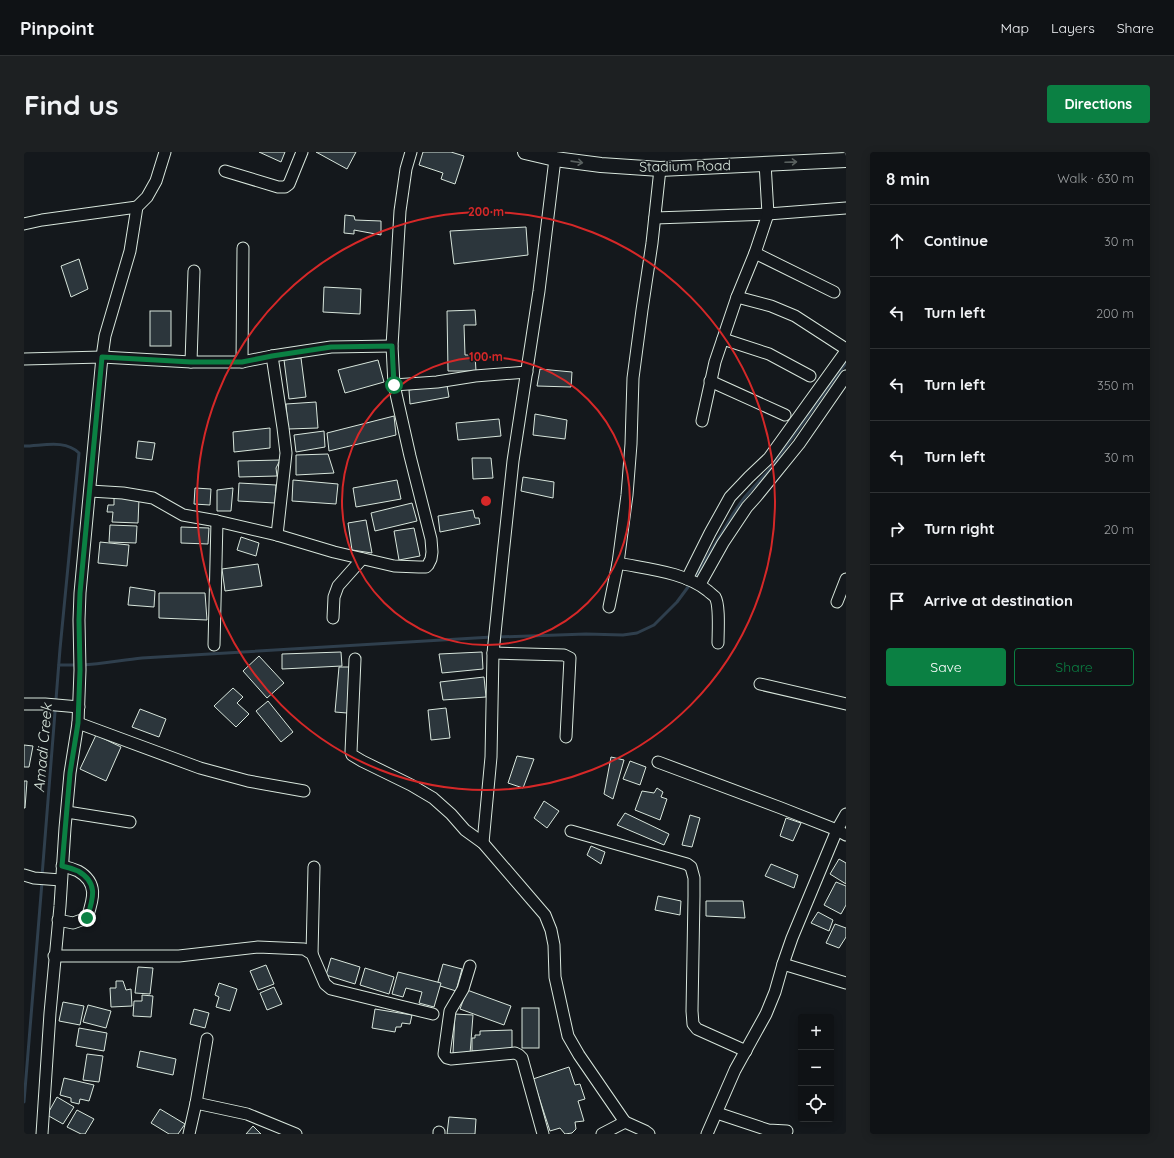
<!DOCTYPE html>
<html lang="en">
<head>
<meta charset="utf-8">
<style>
  body { margin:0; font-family:Quicksand,sans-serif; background:#1d2022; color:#f1f3f6 }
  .controls { position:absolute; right:12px; bottom:12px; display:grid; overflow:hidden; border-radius:4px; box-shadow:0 2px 10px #0003 }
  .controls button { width:36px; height:36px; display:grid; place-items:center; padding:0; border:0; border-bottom:1px solid #2f3234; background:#0f1215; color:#f1f3f6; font:20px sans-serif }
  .stop { position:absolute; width:12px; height:12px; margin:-9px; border:3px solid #0b8043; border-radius:50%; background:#fff }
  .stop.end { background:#0b8043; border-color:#fff; box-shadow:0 1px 4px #0008 }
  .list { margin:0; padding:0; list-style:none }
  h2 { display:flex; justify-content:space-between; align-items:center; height:52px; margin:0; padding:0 16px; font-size:17px }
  h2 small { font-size:13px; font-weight:400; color:#9b9ea0 }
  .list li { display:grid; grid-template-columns:26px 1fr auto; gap:12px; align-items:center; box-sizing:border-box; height:72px; padding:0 16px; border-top:1px solid #2f3234 }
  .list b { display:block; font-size:15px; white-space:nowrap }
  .list em { font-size:13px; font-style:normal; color:#9b9ea0 }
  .actions { display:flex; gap:8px; padding:12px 16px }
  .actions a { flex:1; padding:9px 0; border:1px solid #0b8043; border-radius:4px; text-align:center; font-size:14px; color:#0b8043 }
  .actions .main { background:#0b8043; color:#fff }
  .icon { flex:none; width:22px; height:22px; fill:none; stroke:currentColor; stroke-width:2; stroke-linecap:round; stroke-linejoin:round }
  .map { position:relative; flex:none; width:822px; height:982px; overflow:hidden; border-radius:4px }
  header { display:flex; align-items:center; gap:24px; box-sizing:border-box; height:56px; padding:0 20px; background:#0f1215; border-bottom:1px solid #2f3234 }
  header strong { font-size:19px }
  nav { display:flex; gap:22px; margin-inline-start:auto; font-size:14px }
  .intro { display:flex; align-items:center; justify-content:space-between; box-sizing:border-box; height:96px; padding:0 24px }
  h1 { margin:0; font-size:28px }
  .button { padding:10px 18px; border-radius:4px; background:#0b8043; color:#fff; font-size:14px; font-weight:700 }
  main { display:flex; gap:24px; padding:0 24px }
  aside { flex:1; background:#0f1215; border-radius:4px; box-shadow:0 2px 10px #0003 }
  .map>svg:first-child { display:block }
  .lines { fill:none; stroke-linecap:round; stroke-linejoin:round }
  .stream { stroke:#2f3f4d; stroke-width:3 }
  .building { fill:#2c363c; stroke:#d8e6dc }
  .minor-casing { stroke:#d8e6dc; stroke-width:13 }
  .major-casing { stroke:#d8e6dc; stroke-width:16 }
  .minor { stroke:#14181c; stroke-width:11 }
  .major { stroke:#14181c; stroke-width:14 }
  .oneway { stroke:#59605f }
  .route { stroke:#0b8043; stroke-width:5 }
  .ring { fill:none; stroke:#d62828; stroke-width:2 }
  .labels { text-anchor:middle; stroke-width:3; stroke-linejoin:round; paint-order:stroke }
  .street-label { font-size:14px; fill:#d8e6dc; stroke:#14181c }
  .water-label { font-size:15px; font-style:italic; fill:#d8e6dc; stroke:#14181c }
  .centre { fill:#d62828; stroke:#14181c; stroke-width:2 }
  .ring-label { font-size:12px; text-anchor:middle; font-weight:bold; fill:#d62828; stroke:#14181c; stroke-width:3; stroke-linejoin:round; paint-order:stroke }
</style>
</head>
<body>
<header>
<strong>Pinpoint</strong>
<nav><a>Map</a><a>Layers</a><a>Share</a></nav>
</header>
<div class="intro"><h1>Find us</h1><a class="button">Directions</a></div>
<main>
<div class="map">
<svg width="822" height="982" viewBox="0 0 822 982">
  <rect width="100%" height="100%" fill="#14181c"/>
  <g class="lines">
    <g class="stream">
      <path d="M0 294C18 294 41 287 55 301L36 497 18 724"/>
      <path d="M670 427 709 362 720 346 745 318 822 211"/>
      <path d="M473 485 562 482 599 483 613 481 630 473 653 450 667 431"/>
      <path d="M35 513H53"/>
      <path d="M58 513C78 512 98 508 118 506L468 485"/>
      <path d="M0 950 18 730"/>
    </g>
  </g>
  <g class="building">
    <path d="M235 0H261L257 10Z"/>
    <path d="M292 0H332L323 17Z"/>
    <path d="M399 0H427L440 4 431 32 417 27 419 21 395 13Z"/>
    <path d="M321 63 330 64 331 68 357 69V83L330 78V82L320 81Z"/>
    <path d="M502 75 504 103 430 112 426 79Z"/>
    <path d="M55 107 64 137 47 145 37 114Z"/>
    <path d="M300 135 337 137 336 162 299 160Z"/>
    <path d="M451 158 452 173H440L441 203H451L452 219H424L423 159Z"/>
    <rect x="126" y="159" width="21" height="35"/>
    <path d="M277 206 282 245 265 247 260 208Z"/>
    <path d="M354 208 360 230 321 241 314 218Z"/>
    <path d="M516 217 548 220 547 235 513 234Z"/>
    <path d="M423 233 425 245 386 252 385 238Z"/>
    <path d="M292 250 294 276 264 277 262 252Z"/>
    <path d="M511 262 543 268 541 287 509 283Z"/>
    <path d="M370 264 372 283 305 299 303 281Z"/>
    <path d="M475 267 477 284 434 288 432 271Z"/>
    <path d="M246 276V296L210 300 209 280Z"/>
    <path d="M300 279 301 295 272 300 270 283Z"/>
    <path d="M114 289 131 291 128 308 112 306Z"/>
    <path d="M304 302 310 321 272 323V303Z"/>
    <path d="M448 306H467L469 326 449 327Z"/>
    <path d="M256 308 252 316 253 324 215 325 214 309Z"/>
    <path d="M499 325 530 330 529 346 497 339Z"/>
    <path d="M269 328 314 332 312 352 268 349Z"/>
    <path d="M373 328 377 347 332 355 329 336Z"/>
    <path d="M215 331 252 333 251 351 214 349Z"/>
    <path d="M171 336 187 337 186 353 170 352Z"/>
    <path d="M209 336 207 359H193V338Z"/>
    <path d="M90 346 115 347 114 371 88 370 89 360H83L84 353H90Z"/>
    <path d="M388 351 393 369 351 379 347 361Z"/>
    <path d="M449 358 451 366H455L456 372 416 380 414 364Z"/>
    <path d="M342 368 348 401 328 398 324 371Z"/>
    <path d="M86 373 113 374 112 391 85 390Z"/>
    <path d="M157 375 185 376 184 392 157 391Z"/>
    <path d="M390 376 396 404 375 408 370 379Z"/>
    <path d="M217 385 235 391 232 404 213 398Z"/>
    <path d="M76 390 105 393 103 414 74 411Z"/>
    <path d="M234 412 238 434 201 439 198 417Z"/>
    <path d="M106 435 131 439 130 455 104 453Z"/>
    <path d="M135 441H181L183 468 135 466Z"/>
    <path d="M317 500 318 514 258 517V502Z"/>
    <path d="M458 500 459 517 418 521 415 502Z"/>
    <path d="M235 504 260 531 243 546 219 519Z"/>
    <path d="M315 515H328L323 561 311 560Z"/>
    <path d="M460 525 462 545 419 548 416 530Z"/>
    <path d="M209 536 219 545 213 551 225 562 212 575 190 554Z"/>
    <path d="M244 549 269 580 257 590 232 559Z"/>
    <path d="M422 556 426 586 407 588 404 558Z"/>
    <path d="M116 557 142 567 135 585 108 575Z"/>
    <path d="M72 583 97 595 82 629 56 617Z"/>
    <path d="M0 593 9 594 5 615H0Z"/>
    <path d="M493 604 510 607 499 636 484 631Z"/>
    <path d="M587 605 600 608 589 647 580 642Z"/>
    <path d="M606 609 622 615 616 633 599 627Z"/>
    <path d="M0 629H3L1 656H0Z"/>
    <path d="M633 636 639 640 637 645 643 647 636 668 611 658 618 639 630 641Z"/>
    <path d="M520 649 535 659 523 676 510 666Z"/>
    <path d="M601 661 645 682 640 693 593 673Z"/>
    <path d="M666 663 676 666 668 695 658 693Z"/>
    <path d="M762 666 777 671 769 689 756 684Z"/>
    <path d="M567 694 581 700 577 712 563 703Z"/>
    <path d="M815 707 822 711V732L806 722Z"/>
    <path d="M747 712 774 723 770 736 741 724Z"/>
    <path d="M812 730 822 734V753L817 762 800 753Z"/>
    <path d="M634 744 657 749 656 763 631 758Z"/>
    <path d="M682 749H719L721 766 682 764Z"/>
    <path d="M794 760 809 768 805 779 787 771Z"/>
    <path d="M811 772 822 776V785L815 796 802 791Z"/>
    <path d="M307 806 336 815 331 832 302 823Z"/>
    <path d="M419 812 438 817 432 839 413 833Z"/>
    <path d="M242 813 250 832 234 838 226 819Z"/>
    <path d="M114 815 129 816 126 842 111 841Z"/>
    <path d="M341 816 370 825 365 842 336 833Z"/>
    <path d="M374 820 417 831 410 855 395 851 398 840 382 836 379 845 368 842Z"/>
    <path d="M92 829H99L102 838 107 837 108 854 87 855 86 836H92Z"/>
    <path d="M195 831 213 837 206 859 192 855 195 845 191 843Z"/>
    <path d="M250 835 258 852 243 858 236 841Z"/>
    <path d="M443 838 487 854 480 873 436 857Z"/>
    <path d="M118 843 129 844 127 865 109 864 110 849H118Z"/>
    <path d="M39 850 60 854 56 873 35 869Z"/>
    <path d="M64 853 87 859 82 876 59 870Z"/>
    <rect x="498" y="856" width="17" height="40"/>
    <path d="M170 857 185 861 181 876 166 872Z"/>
    <path d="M351 857 388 863 386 872 378 871 377 875H372L371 880 348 876Z"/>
    <path d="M431 862 449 863 446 902 429 901Z"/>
    <path d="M55 876 83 881 80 899 52 894Z"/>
    <path d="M488 878V897L448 899V886H451V883H456V879Z"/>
    <path d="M116 899 152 907 149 923 113 915Z"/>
    <path d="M63 902 79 904 75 930 59 928Z"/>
    <path d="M545 915 551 933 556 932 561 947 554 949 560 969 551 970 552 977 548 981 541 982 536 976 526 979 509 927Z"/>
    <path d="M40 926 70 933 65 949 56 947 55 952 47 950V946L36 943Z"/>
    <path d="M33 945 50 955 39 972 23 963Z"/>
    <path d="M136 957 161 972 154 982H145L127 971Z"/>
    <path d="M53 958 70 967 61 982H57L43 975Z"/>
    <path d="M425 965 452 967 451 982H423Z"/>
    <path d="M229 974 237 982H222Z"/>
  </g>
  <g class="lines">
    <defs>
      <g id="minor">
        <path d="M201 19 254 35H261L265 32 278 0"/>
        <path d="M631 66 744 62 822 56"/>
        <path d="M0 72 18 68 113 55"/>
        <path d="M731 101 810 140"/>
        <path d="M713 145 747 154 771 164 822 197"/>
        <path d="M699 187 745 202 786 224"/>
        <path d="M248 204 259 276 262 301 253 383"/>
        <path d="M0 207 78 205 167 210H218L248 204 307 195 368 194"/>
        <path d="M167 210 170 119"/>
        <path d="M218 210 219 96"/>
        <path d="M686 229 761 263"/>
        <path d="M370 233 413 230 451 224 503 220"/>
        <path d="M678 269 691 210 713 145 731 101 744 62 741 11"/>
        <path d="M66 339 99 341 129 346 159 363 193 369 253 383 310 400 370 414 395 415H402L404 413 407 407 408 400 407 387 386 304 370 233 368 194 376 59 382 17 387 0"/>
        <path d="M594 411C623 417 661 420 684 439 686 441 689 443 691 445 696 453 694 481 694 491"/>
        <path d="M663 427 686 381 706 345 725 325 745 306 822 199"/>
        <path d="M676 432 699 391 723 355 732 345 775 292 822 224"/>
        <path d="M813 450 822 427"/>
        <path d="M585 455 594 411 603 343 607 292 609 226 618 158 628 91 636 17"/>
        <path d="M309 466 310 445 314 434 338 407"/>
        <path d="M190 493 193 369"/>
        <path d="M469 501 540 503 546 506 542 585"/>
        <path d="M331 507 327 600 328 603 338 609 387 633 409 646 427 662 441 678 459 691 521 763 527 778 530 793 531 825 544 884 555 903 601 970"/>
        <path d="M736 532 822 552"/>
        <path d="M0 552H21L55 555"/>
        <path d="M54 571 176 616 224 629 280 639"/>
        <path d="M634 610 757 656 813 678 822 683"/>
        <path d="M43 660 106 670"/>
        <path d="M547 679 663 712 667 715 670 726V744L668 859 669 872 673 877 722 899"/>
        <path d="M459 691 467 605 469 501 479 403 489 309 515 139 531 7"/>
        <path d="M0 723 10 726 37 728"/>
        <path d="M34 768 49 771 63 766C69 748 75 731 54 719 49 717 43 715 38 714"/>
        <path d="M288 802 290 715"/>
        <path d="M30 804H155L234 795 280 797 288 802 301 832 307 837 409 862"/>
        <path d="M759 812 822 831"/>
        <path d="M446 814 439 837 426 859 420 902 423 906 427 907 491 901 495 903 498 906 519 982"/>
        <path d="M172 951 223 962 272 982"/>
        <path d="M693 961 744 978 763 979"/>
        <path d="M415 980V982"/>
        <path d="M18 982 26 861 36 754 41 676 46 621 54 571 56 518 55 468 56 441 78 205 81 184 106 99 113 55 123 45 132 29 141 0"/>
        <path d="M165 982 172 951 183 887"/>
        <path d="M578 982 601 970 621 979 625 982"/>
        <path d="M683 982 711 918 742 862 751 840 759 812 768 786 813 678 822 662"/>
      </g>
      <path id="major" d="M501 0 531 7 577 13 636 17 822 8"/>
    </defs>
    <use href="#minor" class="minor-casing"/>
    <use href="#major" class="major-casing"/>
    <use href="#minor" class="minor"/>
    <use href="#major" class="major"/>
  </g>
  <defs><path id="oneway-shaft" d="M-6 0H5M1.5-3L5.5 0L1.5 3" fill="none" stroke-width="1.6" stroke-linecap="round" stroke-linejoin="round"/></defs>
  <g class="oneway">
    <use href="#oneway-shaft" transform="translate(553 10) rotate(8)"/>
    <use href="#oneway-shaft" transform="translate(767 10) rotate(-2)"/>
  </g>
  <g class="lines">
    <path class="route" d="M63 766C69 747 75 731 54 719 49 717 43 715 38 714L46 621 54 571 56 518 55 468 56 441 78 205 167 210H218L248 204 307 195 368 194 370 233"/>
  </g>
  <g class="ring">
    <circle cx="462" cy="349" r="144"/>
    <circle cx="462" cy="349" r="289"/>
  </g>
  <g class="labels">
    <g class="street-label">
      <text transform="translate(661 14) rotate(-1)" y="5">Stadium Road</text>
    </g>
    <g class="water-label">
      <text transform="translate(19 596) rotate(-85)" y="5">Amadi Creek</text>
    </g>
  </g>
  <circle cx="462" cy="349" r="6" class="centre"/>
  <g class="ring-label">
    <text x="462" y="64">200 m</text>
    <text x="462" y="209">100 m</text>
  </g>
</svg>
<div class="controls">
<button>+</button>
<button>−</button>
<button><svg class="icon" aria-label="locate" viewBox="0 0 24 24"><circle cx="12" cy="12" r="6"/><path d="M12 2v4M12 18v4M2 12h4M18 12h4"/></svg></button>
</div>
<div class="stop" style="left:370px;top:233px"></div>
<div class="stop end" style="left:63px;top:766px"></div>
</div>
<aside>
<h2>8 min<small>Walk · 630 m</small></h2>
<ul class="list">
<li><svg class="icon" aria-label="ahead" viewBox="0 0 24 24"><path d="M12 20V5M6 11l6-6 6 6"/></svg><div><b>Continue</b></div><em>30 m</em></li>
<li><svg class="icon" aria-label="left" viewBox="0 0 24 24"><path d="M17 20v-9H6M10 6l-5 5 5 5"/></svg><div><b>Turn left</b></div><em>200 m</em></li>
<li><svg class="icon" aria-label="left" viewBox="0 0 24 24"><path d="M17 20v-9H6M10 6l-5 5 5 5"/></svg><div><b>Turn left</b></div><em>350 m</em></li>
<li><svg class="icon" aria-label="left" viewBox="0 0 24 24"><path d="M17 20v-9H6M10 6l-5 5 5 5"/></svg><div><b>Turn left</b></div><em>30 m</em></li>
<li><svg class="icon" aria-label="right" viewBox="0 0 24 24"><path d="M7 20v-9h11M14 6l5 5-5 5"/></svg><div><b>Turn right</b></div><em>20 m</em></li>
<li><svg class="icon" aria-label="arrive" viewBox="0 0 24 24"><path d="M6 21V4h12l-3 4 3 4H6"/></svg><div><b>Arrive at destination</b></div></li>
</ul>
<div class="actions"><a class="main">Save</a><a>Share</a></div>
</aside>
</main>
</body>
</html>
